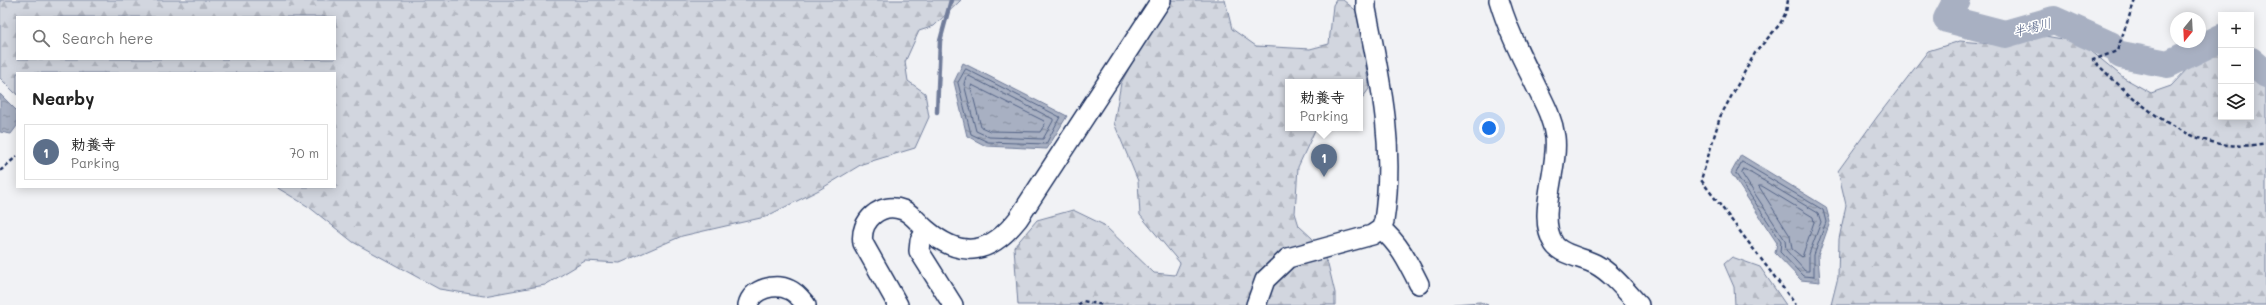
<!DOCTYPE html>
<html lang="en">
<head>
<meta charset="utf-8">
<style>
  body { margin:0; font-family:Mali,"Klee One",sans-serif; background:#f2f2f2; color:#222 }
  .controls { position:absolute; right:12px; top:12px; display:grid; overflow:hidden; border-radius:0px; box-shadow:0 2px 10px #0003 }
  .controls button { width:36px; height:36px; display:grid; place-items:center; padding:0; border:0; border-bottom:1px solid #e0e0e0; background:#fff; color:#222; font:20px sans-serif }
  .compass { position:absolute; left:2170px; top:12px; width:36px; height:36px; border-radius:50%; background:#fff; box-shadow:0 2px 10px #0003; rotate:198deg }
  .you { position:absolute; left:1489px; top:128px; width:14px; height:14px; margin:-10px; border:3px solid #fff; border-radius:50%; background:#1a73e8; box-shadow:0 0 0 6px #1a73e833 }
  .badge { display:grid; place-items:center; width:26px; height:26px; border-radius:50%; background:#d93025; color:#fff; font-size:13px; font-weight:700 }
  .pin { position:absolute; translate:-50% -33px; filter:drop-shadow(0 1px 2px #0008) }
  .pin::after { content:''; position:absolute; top:21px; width:14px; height:12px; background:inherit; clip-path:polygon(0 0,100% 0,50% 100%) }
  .popup { position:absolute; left:1285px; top:79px; width:78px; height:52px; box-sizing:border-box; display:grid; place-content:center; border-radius:0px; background:#fff; filter:drop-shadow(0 1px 3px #0005); font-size:13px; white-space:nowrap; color:#767676 }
  .popup b { font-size:15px; color:#222 }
  .popup::after { content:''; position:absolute; left:50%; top:100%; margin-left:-8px; border:8px solid transparent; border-top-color:#fff }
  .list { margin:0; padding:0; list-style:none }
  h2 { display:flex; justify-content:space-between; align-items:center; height:52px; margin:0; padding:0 16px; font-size:17px }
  h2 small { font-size:13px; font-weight:400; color:#767676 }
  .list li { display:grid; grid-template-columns:26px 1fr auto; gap:12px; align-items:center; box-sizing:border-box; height:56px; margin:0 8px 8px; padding:0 8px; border:1px solid #e0e0e0; border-radius:0px }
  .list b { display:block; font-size:15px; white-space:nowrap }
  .list p { margin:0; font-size:13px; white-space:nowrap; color:#767676 }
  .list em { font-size:13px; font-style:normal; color:#767676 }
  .icon { flex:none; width:22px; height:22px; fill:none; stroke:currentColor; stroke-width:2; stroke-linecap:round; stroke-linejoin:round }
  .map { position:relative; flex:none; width:2266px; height:305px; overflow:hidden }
  .search { position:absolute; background:#fff; box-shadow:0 2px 10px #0003; left:16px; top:16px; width:320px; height:44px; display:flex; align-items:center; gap:10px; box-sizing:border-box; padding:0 14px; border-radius:0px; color:#767676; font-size:15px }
  .panel { position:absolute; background:#fff; box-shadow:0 2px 10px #0003; left:16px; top:72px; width:320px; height:116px; border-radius:0px }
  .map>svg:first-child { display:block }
  .forest { fill:url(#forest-firs); stroke:#76829e; fill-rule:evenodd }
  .water { fill:url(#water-ripples); stroke:#707c9a }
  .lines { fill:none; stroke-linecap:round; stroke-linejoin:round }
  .shore { stroke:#536386; stroke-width:1 }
  .stream { stroke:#707c9a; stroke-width:4.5 }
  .river { stroke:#a8b0c2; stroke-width:28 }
  .minor-casing { stroke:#1b2f5e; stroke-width:22 }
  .path { stroke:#1b2f5e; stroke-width:2.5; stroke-dasharray:4 3; stroke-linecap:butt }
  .minor { stroke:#fff; stroke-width:19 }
  .labels { text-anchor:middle; stroke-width:3; stroke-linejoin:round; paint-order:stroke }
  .water-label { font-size:13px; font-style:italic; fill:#4c5c81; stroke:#fff }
</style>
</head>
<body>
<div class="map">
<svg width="2266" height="305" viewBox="0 0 2266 305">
  <defs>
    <pattern id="forest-firs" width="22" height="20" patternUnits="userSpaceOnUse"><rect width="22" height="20" fill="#d2d6df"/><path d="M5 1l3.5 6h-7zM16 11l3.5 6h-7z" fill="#b4b8c2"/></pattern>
    <pattern id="water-ripples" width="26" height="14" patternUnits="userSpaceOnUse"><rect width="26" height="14" fill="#a8b0c2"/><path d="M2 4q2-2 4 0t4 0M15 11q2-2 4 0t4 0" fill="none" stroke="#8890a1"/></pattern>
  </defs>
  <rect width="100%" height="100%" fill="#f1f2f5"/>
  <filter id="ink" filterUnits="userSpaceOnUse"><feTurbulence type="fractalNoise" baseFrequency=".025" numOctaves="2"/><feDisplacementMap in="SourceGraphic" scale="8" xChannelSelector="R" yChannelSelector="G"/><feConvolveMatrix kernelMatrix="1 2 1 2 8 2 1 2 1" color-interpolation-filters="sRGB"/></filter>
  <g filter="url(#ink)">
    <g class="forest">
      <path d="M0 0H961L934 26 919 31 905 62 908 81 925 93 929 117 915 148 862 164 819 190 765 217 682 236 620 263 585 261 545 285 484 296 439 289 353 242 309 207 276 187H335V73H17V95L0 78ZM17 17H335V59H17Z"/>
      <path d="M1170 0H1225L1232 29 1256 46 1310 49 1329 44 1333 5 1336 0H1343L1359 13 1369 89 1360 101V82H1288V128H1316L1298 167 1295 213 1299 226 1312 238 1328 264 1335 293V305H1018L1014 247 1037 220 1073 210 1104 225 1154 273 1175 275 1180 263 1140 215 1138 181 1114 123 1121 83 1151 28Z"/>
      <path d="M2039 35 2080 42 2124 78 2151 93 2171 86 2189 67 2218 52 2221 54V117H2251V71L2266 81V305H1831L1838 277 1839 239 1846 205 1838 171 1877 117 1928 51 1960 41 2004 45Z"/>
      <path d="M1732 257 1760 267 1786 305H1735L1734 287 1724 264Z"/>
      <path d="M1480 302 1488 305H1453V304Z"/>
    </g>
    <g class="water">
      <path d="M963 63 1067 116 1047 149 986 146 967 136 954 82Z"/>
      <path d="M0 94 17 111V126L11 134 0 132Z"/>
      <path d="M1741 155 1826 207 1830 222 1818 256 1820 282 1801 280 1775 253 1777 243 1731 173Z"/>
    </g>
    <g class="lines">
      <g class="shore">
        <path d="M966 69 1060 117 1046 144 988 142 971 134 958 83Z"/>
        <path d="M969 76 1053 119V121L1043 139 989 137 976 131 964 84 966 77Z"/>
        <path d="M972 85 1044 121 1045 124 1040 132 990 131 981 127 971 88Z"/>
        <path d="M1742 162 1823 210 1826 222 1814 255V277L1803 276 1780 252 1781 241 1736 174Z"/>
        <path d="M1744 169 1818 213 1821 222 1809 254V271H1805L1786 250 1785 240 1742 174Z"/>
        <path d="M1759 186H1762L1813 217 1814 222 1802 257 1792 249 1790 236Z"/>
      </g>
      <path class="stream" d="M937 112 940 41 951 0"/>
      <g class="river">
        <path d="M1957 0 1947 19 2005 34 2054 20 2110 45"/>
        <path d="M2121 55 2168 64 2221 38"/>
        <path d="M2251 61 2266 74"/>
      </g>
      <defs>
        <g id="minor">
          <path d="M1499 0C1507 27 1519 53 1532 78 1541 98 1552 114 1555 137 1559 169 1536 216 1554 244 1561 255 1584 258 1595 264 1612 273 1626 291 1639 305"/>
          <path d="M1381 229C1399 243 1409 264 1419 284"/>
          <path d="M926 230 920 241 919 251 953 305"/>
          <path d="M748 305C752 288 776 283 790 290 797 293 801 299 806 305"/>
          <path d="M898 305 863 243C859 221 881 201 903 210 913 214 919 224 928 231 963 260 991 253 1018 219L1161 0"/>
          <path d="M1256 305 1265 280 1288 258 1372 235 1381 229 1384 221C1395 146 1381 82 1366 9V0"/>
        </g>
      </defs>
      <use href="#minor" class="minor-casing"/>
      <g class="path">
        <path d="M1788 0 1786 12 1780 24 1755 53 1720 117 1701 180 1796 305"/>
        <path d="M2135 0 2117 51 2093 60C2140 106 2194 158 2266 143"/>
        <path d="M0 171 17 156"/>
        <path d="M1078 305 1083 301 1103 305"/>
      </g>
      <use href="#minor" class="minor"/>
    </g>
  </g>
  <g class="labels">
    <g class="water-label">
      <text transform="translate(2032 27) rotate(-14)" y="5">半場川</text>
    </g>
  </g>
</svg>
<div class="controls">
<button>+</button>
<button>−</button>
<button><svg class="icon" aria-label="layers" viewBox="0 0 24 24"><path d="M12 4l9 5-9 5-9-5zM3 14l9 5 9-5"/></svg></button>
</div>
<svg class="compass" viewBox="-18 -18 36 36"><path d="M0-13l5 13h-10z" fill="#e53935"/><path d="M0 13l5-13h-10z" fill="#767676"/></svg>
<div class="you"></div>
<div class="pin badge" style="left:1324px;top:177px;background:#5c6f8a">1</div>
<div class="popup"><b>勅養寺</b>Parking</div>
<div class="search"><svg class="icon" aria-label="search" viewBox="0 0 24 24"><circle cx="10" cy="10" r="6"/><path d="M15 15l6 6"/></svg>Search here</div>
<section class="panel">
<h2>Nearby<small></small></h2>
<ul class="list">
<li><span class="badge" style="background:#5c6f8a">1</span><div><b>勅養寺</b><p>Parking</p></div><em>70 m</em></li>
</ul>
</section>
</div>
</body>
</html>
